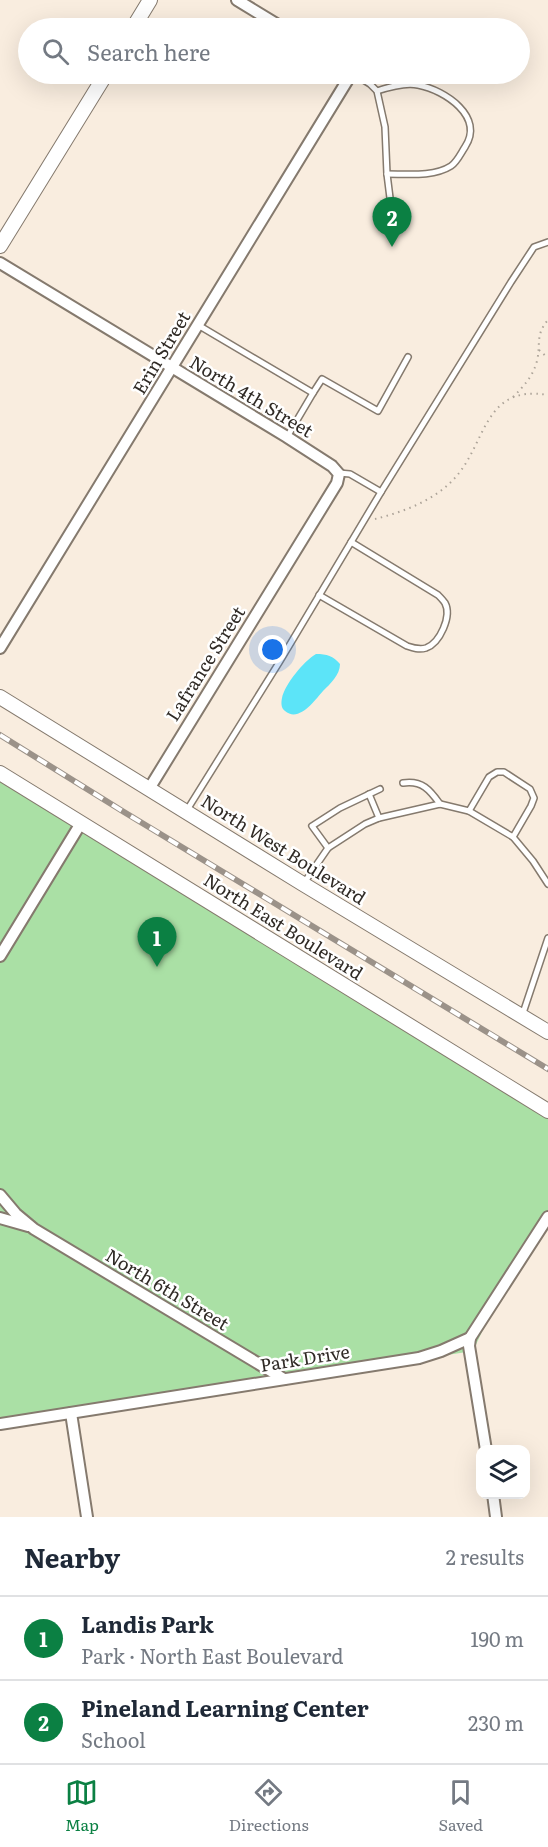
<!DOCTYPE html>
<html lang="en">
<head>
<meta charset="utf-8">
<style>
  body { margin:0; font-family:Literata,serif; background:#f2f2f3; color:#1f2937 }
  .controls { position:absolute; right:18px; bottom:18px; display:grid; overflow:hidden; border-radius:12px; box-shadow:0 6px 24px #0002 }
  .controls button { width:54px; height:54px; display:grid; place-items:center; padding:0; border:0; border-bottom:2px solid #e0e1e3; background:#fff; color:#1f2937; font:30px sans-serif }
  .you { position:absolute; left:273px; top:650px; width:21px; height:21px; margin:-15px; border:4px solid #fff; border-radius:50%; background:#1a73e8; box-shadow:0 0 0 9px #1a73e833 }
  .badge { display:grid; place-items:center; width:39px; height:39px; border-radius:50%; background:#0b8043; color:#fff; font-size:20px; font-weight:700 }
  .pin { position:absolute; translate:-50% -50px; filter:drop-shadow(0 2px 3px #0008) }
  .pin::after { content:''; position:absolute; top:32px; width:21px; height:18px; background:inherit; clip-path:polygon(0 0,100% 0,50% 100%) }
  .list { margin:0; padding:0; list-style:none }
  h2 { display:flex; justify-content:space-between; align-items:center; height:78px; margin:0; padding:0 24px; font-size:26px }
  h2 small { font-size:20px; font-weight:400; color:#747a83 }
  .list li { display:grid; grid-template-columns:39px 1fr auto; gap:18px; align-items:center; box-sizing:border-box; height:84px; padding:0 24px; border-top:2px solid #e0e1e3 }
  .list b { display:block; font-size:22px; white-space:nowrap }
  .list p { margin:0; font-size:20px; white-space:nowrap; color:#747a83 }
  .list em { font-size:20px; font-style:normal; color:#747a83 }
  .icon { flex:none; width:33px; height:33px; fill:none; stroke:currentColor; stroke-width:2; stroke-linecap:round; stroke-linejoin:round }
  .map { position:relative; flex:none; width:548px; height:1517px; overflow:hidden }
  .search { position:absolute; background:#fff; box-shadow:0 6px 24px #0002; left:18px; right:18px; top:18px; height:66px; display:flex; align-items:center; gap:15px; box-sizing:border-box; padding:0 21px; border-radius:33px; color:#747a83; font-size:22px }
  .sheet { height:246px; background:#fff }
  nav { display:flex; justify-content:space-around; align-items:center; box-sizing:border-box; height:84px; border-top:2px solid #e0e1e3; background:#fff; font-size:16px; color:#747a83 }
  nav a { display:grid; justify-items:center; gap:3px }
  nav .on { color:#0b8043 }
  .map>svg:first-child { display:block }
  .green { fill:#aae0a5 }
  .water { fill:#5ce4f8 }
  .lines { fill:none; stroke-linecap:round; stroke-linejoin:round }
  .service-casing { stroke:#857a6e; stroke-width:8 }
  .minor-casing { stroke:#857a6e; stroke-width:14 }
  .secondary-casing { stroke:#857a6e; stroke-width:16 }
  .path { stroke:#ada499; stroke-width:2; stroke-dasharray:1.5 4.5; stroke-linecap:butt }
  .service { stroke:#fff; stroke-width:5 }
  .minor { stroke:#fff; stroke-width:10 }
  .secondary { stroke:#fff; stroke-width:14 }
  .rail-casing { stroke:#9b9289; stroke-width:6 }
  .rail { stroke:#fff; stroke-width:4; stroke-dasharray:11; stroke-linecap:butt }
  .labels { text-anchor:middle; stroke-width:5; stroke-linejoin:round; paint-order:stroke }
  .street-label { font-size:18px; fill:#302b26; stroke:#fff }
</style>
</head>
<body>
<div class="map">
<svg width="548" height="1517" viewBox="0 0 548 1517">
  <rect width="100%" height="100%" fill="#f9eddf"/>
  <path class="green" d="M0 773 548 1111V1216L501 1291 473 1351 0 1424Z"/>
  <path class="water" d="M316 654C327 654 333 656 340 664 340 675 330 684 323 691 315 700 299 723 285 711 281 708 281 703 282 698 285 684 304 661 316 654Z"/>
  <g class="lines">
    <defs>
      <g id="service">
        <path d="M354 74 370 84 377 91 385 127 387 174 394 230"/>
        <path d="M377 91C389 87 405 82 418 85 445 90 485 117 465 147 461 153 457 162 451 166 434 177 407 174 387 174"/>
        <path d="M198 325 313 393 322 379 378 411 408 357"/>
        <path d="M287 437 313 393"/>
        <path d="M339 473 350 474 381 492"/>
        <path d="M319 595 407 646C413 648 419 650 426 648 440 643 452 616 445 603 443 600 441 598 438 595L351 542"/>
        <path d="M403 783C422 780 430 790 440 804"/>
        <path d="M369 794 379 818"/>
        <path d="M187 810 280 661 381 492 511 282 534 247 548 242"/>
        <path d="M469 811 489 777 497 772H504L530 789 534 798 531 806 513 837"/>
        <path d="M328 848 312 826 340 808 380 789"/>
        <path d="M304 883 328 848 365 824 379 818 440 804 469 811 513 837 533 861 548 884"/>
        <path d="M522 1016 548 938"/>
      </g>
      <g id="minor">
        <path d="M237 0 283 28"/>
        <path d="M0 263 287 437 332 466 339 474 337 483 149 789"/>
        <path d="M0 648 347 81 348 74"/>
        <path d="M0 956 81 823"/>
        <path d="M0 1195 16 1214 34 1229 284 1379"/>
        <path d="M0 1218 28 1226"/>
        <path d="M470 1338 469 1346 486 1450"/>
        <path d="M71 1413 87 1517"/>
        <path d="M0 1424 419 1358 441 1351 470 1338 548 1217"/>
        <path d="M493 1494 496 1517"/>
      </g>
      <g id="secondary">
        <path d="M133 28 150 0"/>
        <path d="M0 246 106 74"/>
        <path d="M0 697 303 884 548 1032"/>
        <path d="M0 773 548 1111"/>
      </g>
    </defs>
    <use href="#service" class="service-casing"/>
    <use href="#minor" class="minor-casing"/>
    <use href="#secondary" class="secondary-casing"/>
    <g class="path">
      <path d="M539 350 548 358"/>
      <path d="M513 397C524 386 533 376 537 361 541 344 535 335 548 320"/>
      <path d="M375 519C403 512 433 501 453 480 487 445 482 384 548 395"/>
    </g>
    <use href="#service" class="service"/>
    <use href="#minor" class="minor"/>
    <use href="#secondary" class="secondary"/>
    <defs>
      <path id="rail" d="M0 735 124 812 548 1069"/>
    </defs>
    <use href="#rail" class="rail-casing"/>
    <use href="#rail" class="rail"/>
  </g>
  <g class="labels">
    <g class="street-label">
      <text transform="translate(162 353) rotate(-59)" y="6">Erin Street</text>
      <text transform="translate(251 397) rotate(31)" y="6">North 4th Street</text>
      <text transform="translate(206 664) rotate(-58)" y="6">Lafrance Street</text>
      <text transform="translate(283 850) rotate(32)" y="6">North West Boulevard</text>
      <text transform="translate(283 927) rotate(32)" y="6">North East Boulevard</text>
      <text transform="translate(167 1290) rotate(31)" y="6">North 6th Street</text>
      <text transform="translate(305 1359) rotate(-9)" y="6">Park Drive</text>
    </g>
  </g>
</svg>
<div class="controls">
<button><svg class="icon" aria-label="layers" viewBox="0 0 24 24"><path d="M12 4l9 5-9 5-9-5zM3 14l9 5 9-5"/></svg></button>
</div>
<div class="you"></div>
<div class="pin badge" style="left:157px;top:967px">1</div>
<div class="pin badge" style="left:392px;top:247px">2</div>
<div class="search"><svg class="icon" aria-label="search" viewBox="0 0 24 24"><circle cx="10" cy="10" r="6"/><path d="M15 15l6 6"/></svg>Search here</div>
</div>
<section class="sheet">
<h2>Nearby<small>2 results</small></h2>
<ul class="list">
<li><span class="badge">1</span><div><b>Landis Park</b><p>Park · North East Boulevard</p></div><em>190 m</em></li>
<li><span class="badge">2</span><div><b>Pineland Learning Center</b><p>School</p></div><em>230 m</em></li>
</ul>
</section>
<nav>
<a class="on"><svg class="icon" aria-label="map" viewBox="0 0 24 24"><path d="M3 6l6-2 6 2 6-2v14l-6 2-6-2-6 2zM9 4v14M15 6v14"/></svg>Map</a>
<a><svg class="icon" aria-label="directions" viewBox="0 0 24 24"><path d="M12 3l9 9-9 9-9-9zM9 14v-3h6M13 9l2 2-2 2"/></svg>Directions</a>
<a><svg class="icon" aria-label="saved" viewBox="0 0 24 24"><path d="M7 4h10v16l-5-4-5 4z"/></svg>Saved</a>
</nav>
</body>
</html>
